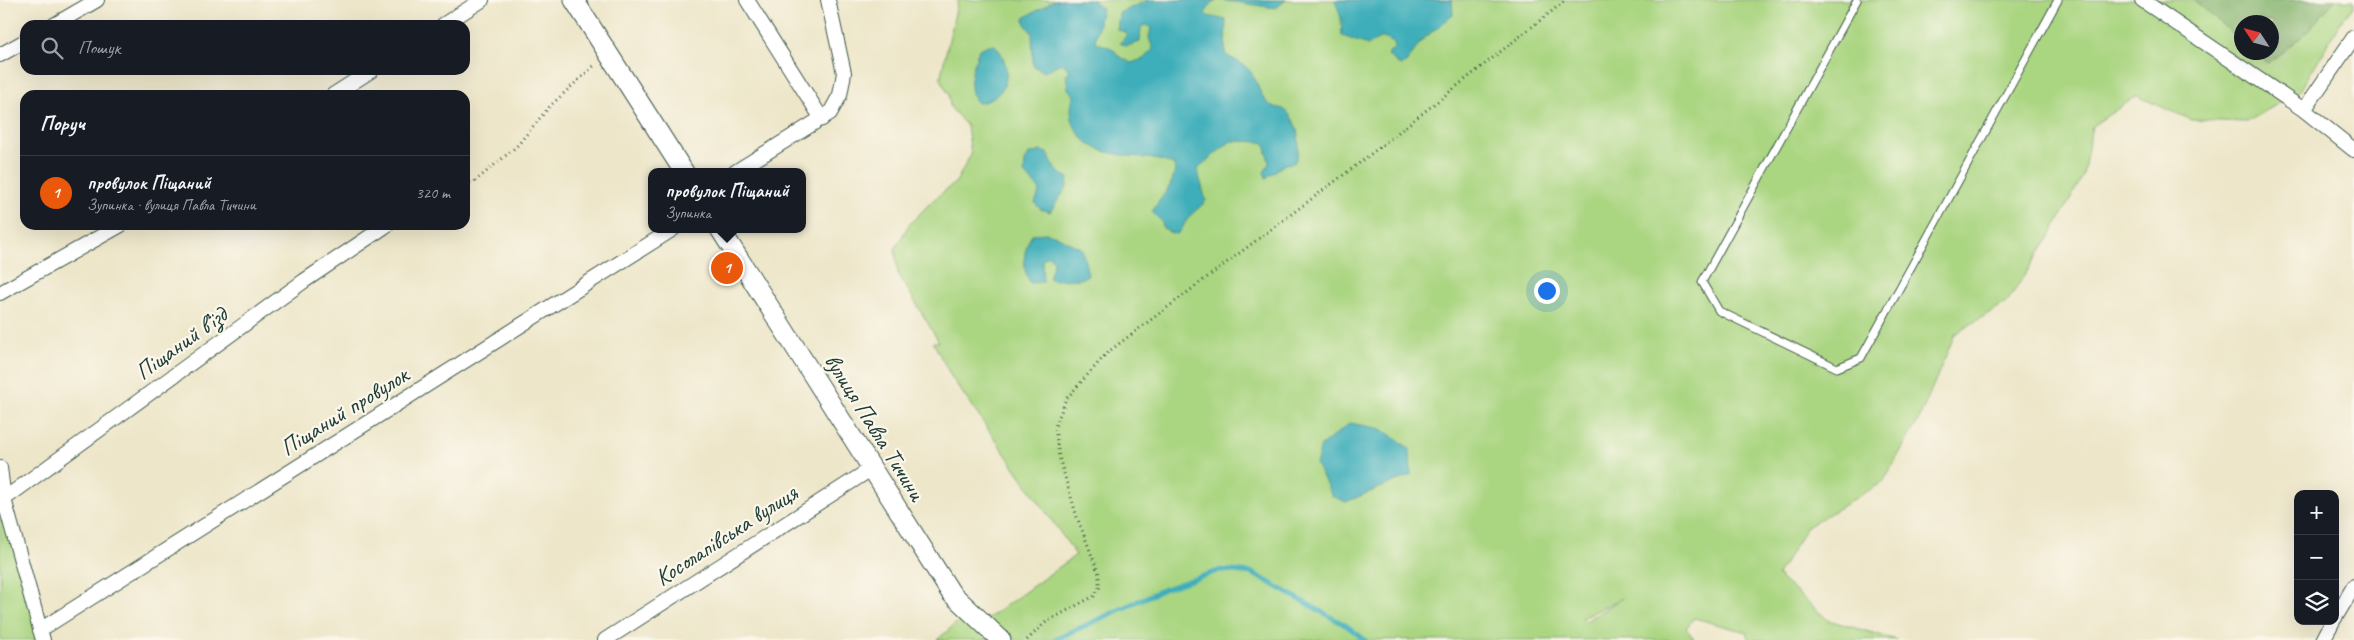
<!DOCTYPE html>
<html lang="uk">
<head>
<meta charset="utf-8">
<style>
  body { margin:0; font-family:Caveat,sans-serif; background:#20242c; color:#f1f3f6 }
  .controls { position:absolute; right:15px; bottom:15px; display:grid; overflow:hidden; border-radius:10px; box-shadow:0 5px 20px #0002 }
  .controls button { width:45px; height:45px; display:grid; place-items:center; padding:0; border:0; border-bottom:1px solid #363941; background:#171b24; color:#f1f3f6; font:25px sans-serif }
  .compass { position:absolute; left:2234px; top:15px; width:45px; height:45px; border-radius:50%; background:#171b24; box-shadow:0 5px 20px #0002; rotate:306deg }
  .you { position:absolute; left:1546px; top:290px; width:18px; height:18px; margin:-12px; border:4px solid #fff; border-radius:50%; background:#1a73e8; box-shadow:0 0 0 8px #1a73e833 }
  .badge { display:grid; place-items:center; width:32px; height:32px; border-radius:50%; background:#ea580c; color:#fff; font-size:16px; font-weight:700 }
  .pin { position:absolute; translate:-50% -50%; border:2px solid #fff; box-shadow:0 1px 5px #0006 }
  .popup { position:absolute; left:648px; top:168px; width:158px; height:65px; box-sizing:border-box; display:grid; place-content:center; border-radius:10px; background:#171b24; filter:drop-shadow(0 1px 4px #0005); font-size:16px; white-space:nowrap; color:#9ea1a6 }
  .popup b { font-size:19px; color:#f1f3f6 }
  .popup::after { content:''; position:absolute; left:50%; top:100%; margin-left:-10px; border:10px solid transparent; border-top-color:#171b24 }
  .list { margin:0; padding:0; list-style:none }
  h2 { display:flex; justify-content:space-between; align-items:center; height:65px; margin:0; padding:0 20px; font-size:21px }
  h2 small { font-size:16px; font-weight:400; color:#9ea1a6 }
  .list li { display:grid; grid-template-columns:32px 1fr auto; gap:15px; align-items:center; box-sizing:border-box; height:75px; padding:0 20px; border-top:1px solid #363941 }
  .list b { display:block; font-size:19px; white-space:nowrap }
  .list p { margin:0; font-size:16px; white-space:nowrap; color:#9ea1a6 }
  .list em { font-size:16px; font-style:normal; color:#9ea1a6 }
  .icon { flex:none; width:28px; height:28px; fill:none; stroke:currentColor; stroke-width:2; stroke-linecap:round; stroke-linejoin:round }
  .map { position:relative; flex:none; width:2354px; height:640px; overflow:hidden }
  .search { position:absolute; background:#171b24; box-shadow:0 5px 20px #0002; left:20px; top:20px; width:450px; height:55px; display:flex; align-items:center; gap:12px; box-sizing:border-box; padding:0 18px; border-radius:15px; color:#9ea1a6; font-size:19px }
  .panel { position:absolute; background:#171b24; box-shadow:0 5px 20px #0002; left:20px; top:90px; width:450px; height:140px; border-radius:15px }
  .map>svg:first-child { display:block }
  .green { fill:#aad581; stroke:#64895a; fill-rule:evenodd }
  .forest { fill:#87b66f; stroke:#537a52 }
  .water { fill:#3eaeba; stroke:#2e7677 }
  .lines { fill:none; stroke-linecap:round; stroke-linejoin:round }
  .stream { stroke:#3eaeba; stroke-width:5 }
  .lane-casing { stroke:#3e564a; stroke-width:9 }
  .street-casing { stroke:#3e564a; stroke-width:16 }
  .secondary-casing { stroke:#3e564a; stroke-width:21 }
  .path { stroke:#3e564a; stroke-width:3; stroke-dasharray:1 4; stroke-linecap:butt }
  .lane { stroke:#fff; stroke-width:7 }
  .street { stroke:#fff; stroke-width:14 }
  .secondary { stroke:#fff; stroke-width:19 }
  .labels { text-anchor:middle; stroke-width:4.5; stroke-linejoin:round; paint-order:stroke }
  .street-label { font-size:24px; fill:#1f3d34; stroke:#fbf7ec }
</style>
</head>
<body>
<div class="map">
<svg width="2354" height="640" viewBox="0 0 2354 640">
  <rect width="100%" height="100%" fill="#fbf7ec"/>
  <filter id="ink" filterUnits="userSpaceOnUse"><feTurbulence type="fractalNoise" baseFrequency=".02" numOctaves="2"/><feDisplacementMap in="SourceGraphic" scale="10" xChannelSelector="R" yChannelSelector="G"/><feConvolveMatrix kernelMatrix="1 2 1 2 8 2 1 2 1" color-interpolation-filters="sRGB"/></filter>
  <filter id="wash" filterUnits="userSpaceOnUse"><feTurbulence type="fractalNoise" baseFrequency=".0096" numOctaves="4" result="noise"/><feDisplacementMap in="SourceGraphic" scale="20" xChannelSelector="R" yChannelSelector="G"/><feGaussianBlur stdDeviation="1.12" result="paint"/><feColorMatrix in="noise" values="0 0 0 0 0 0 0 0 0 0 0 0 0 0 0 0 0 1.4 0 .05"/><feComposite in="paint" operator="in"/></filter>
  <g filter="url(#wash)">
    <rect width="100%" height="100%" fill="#ede6c9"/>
    <g class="green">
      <path d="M958 0H2354V6L2340 23 2300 91 2247 122 2192 120 2137 96 2092 126 2083 176 2049 238 2007 302 1955 334 1919 419 1883 482 1807 527 1777 575 1828 620 1897 640H1749L1746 632 1694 618 1686 628 1695 640H937L970 611 983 622 1076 555 952 378 933 342H939L898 273 895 249 908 226 932 201 956 182 971 154 967 126 950 107 949 95 940 79ZM2242 22H2272V52H2242ZM1622 598 1586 621 1582 618Z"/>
      <path d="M0 468 42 640H0Z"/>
    </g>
    <path class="forest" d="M2194 0H2335L2302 37 2268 63 2255 53 2272 52V22H2242L2241 41Z"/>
    <g class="water">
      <path d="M1055 0H1094V3L1102 8 1095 42 1112 48 1120 57 1131 63 1143 59 1153 49 1149 38 1151 28 1146 25 1141 27 1140 42 1127 46 1120 43 1126 36V32L1117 30 1119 13 1149 0H1218L1213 2 1205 13 1208 16 1226 20 1225 54C1232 59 1246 65 1251 72 1258 82 1259 96 1270 105 1274 108 1281 107 1285 110 1299 121 1303 149 1294 163L1285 164 1266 178 1264 172 1269 164 1266 147 1263 142 1231 141 1199 167 1198 172 1206 201C1200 208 1192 212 1187 220 1183 225 1183 230 1177 234L1171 233 1163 228 1162 222 1152 212C1159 198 1178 183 1174 165 1142 150 1091 165 1074 125 1070 115 1070 105 1074 95L1068 89 1066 75 1070 70 1061 63 1044 72 1033 66 1032 33 1025 24 1024 18Z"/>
      <path d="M1220 0H1286L1276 8Z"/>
      <path d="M1335 0H1452L1453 15 1422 40 1406 63 1400 66 1388 55 1390 51 1394 50 1395 44C1379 34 1381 38 1368 45L1342 36 1341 18Z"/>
      <path d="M988 45H995C1014 66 1010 100 977 103 965 85 973 68 979 49Z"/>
      <path d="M1041 151 1049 154C1052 166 1056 173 1068 177L1067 187 1050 212 1040 209 1035 203 1040 190 1024 173 1025 162 1029 154Z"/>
      <path d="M1047 233C1060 236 1069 244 1082 248L1088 275 1080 279 1052 280 1049 278 1054 262 1049 255 1042 260 1043 282 1030 283C1021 265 1023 252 1032 234Z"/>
      <path d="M1350 423 1382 429 1410 449 1411 475 1346 502 1332 496 1316 464 1321 446Z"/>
    </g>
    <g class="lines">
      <path class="stream" d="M1054 640 1164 589 1221 570 1252 573 1347 626 1365 640"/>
    </g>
  </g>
  <g filter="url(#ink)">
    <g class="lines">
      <defs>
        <path id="lane" d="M1857 0 1702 282 1719 311 1837 368 1861 358 2058 0"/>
        <g id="street">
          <path d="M747 0 822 119"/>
          <path d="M2142 0 2304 110 2354 150"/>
          <path d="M54 25 97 0"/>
          <path d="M443 25 482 0"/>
          <path d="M0 55 25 41"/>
          <path d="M333 95 372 70"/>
          <path d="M2304 110 2354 37"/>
          <path d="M735 172 830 113 840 95 844 73 828 0"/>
          <path d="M0 293 121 225"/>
          <path d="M0 468 4 499 43 640"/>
          <path d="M4 499 304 281 387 225"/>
          <path d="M2335 618 2354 586"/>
          <path d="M40 630 673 229"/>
          <path d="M605 640 871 469"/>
          <path d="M2323 640 2333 621"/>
        </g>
        <g id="secondary">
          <path d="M574 0 684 172"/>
          <path d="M720 229 951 593 1001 640"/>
        </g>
      </defs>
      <use href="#lane" class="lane-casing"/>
      <use href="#street" class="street-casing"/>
      <use href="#secondary" class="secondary-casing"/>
      <g class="path">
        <path d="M465 183 474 182 516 147 550 106 596 64"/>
        <path d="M1027 640 1046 622 1094 596 1099 588V574L1077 517 1059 457 1055 427 1066 399 1108 352 1362 161 1566 0"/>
      </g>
      <use href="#lane" class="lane"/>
      <use href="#street" class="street"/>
      <use href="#secondary" class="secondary"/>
    </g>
  </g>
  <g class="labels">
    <g class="street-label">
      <text transform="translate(181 343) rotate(-36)" y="8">Піщаний в’їзд</text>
      <text transform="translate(344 411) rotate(-32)" y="8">Піщаний провулок</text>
      <text transform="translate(875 427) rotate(58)" y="8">вулиця Павла Тичини</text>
      <text transform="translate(726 535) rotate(-33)" y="8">Косолапівська вулиця</text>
    </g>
  </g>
</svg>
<div class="controls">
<button>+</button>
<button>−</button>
<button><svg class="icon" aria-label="layers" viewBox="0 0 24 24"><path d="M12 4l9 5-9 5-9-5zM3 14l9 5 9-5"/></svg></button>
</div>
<svg class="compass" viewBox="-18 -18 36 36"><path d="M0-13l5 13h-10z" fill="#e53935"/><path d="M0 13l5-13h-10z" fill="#9ea1a6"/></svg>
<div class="you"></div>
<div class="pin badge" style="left:727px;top:268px">1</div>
<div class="popup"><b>провулок Піщаний</b>Зупинка</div>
<div class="search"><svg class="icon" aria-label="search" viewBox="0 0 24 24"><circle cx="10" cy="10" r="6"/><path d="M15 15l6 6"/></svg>Пошук</div>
<section class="panel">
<h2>Поруч<small></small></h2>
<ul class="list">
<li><span class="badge">1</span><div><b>провулок Піщаний</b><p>Зупинка · вулиця Павла Тичини</p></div><em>320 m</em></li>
</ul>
</section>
</div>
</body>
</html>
